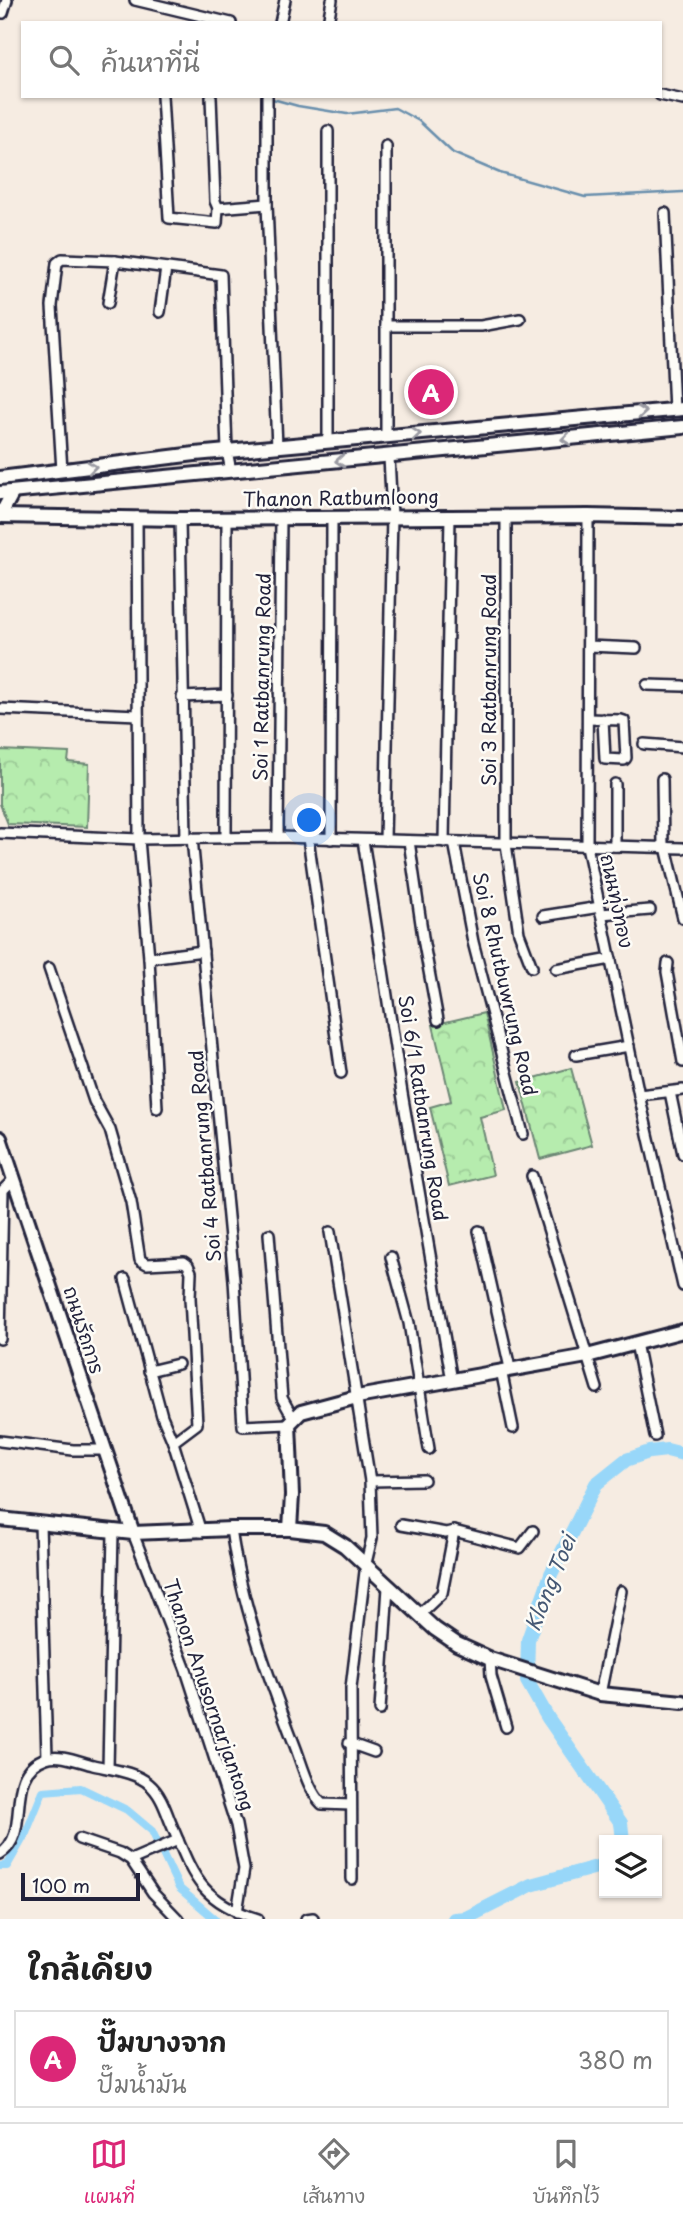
<!DOCTYPE html>
<html lang="th">
<head>
<meta charset="utf-8">
<style>
  body { margin:0; font-family:"Playpen Sans","Playpen Sans Thai",sans-serif; background:#f2f2f2; color:#222 }
  .controls { position:absolute; right:21px; bottom:21px; display:grid; overflow:hidden; border-radius:0px; box-shadow:0 2px 5px #0004 }
  .controls button { width:63px; height:63px; display:grid; place-items:center; padding:0; border:0; border-bottom:2px solid #e0e0e0; background:#fff; color:#222; font:35px sans-serif }
  .scale { position:absolute; left:21px; bottom:18px; width:119px; box-sizing:border-box; padding-left:7px; border:4px solid #22223b; border-top:0; font-size:19px; line-height:24px; white-space:nowrap; color:#22223b; -webkit-text-stroke:5px #fdfcf7; paint-order:stroke }
  .you { position:absolute; left:310px; top:821px; width:24px; height:24px; margin:-18px; border:5px solid #fff; border-radius:50%; background:#1a73e8; box-shadow:0 0 0 10px #1a73e833 }
  .badge { display:grid; place-items:center; width:46px; height:46px; border-radius:50%; background:#db2777; color:#fff; font-size:23px; font-weight:700 }
  .pin { position:absolute; translate:-50% -50%; border:4px solid #fff; box-shadow:0 2px 7px #0006 }
  .list { margin:0; padding:0; list-style:none }
  h2 { display:flex; justify-content:space-between; align-items:center; height:91px; margin:0; padding:0 28px; font-size:30px }
  h2 small { font-size:23px; font-weight:400; color:#767676 }
  .list li { display:grid; grid-template-columns:46px 1fr auto; gap:21px; align-items:center; box-sizing:border-box; height:98px; margin:0 14px 14px; padding:0 14px; border:2px solid #e0e0e0; border-radius:0px }
  .list b { display:block; font-size:26px; white-space:nowrap }
  .list p { margin:0; font-size:23px; white-space:nowrap; color:#767676 }
  .list em { font-size:23px; font-style:normal; color:#767676 }
  .icon { flex:none; width:38px; height:38px; fill:none; stroke:currentColor; stroke-width:2; stroke-linecap:round; stroke-linejoin:round }
  .map { position:relative; flex:none; width:683px; height:1919px; overflow:hidden }
  .search { position:absolute; background:#fff; box-shadow:0 2px 5px #0004; left:21px; right:21px; top:21px; height:77px; display:flex; align-items:center; gap:18px; box-sizing:border-box; padding:0 24px; border-radius:0px; color:#767676; font-size:26px }
  .sheet { height:203px; background:#fff }
  nav { display:flex; justify-content:space-around; align-items:center; box-sizing:border-box; height:98px; border-top:2px solid #e0e0e0; background:#fff; font-size:19px; color:#767676 }
  nav a { display:grid; justify-items:center; gap:4px }
  nav .on { color:#db2777 }
  .map>svg:first-child { display:block }
  .forest { fill:url(#forest-crowns); stroke:#6c8774; stroke-width:2 }
  .lines { fill:none; stroke-linecap:round; stroke-linejoin:round }
  .stream { stroke:#698fad; stroke-width:2.5 }
  .canal { stroke:#98d7f9; stroke-width:8 }
  .river { stroke:#98d7f9; stroke-width:14 }
  .street-casing { stroke:#22223b; stroke-width:14 }
  .secondary-casing { stroke:#22223b; stroke-width:18 }
  .street { stroke:#fdfcf7; stroke-width:9 }
  .secondary { stroke:#fdfcf7; stroke-width:12 }
  .oneway { stroke:#9a9aa2 }
  .labels { text-anchor:middle; stroke-width:5; stroke-linejoin:round; paint-order:stroke }
  .street-label { font-size:19px; fill:#22223b; stroke:#fdfcf7 }
  .water-label { font-size:21px; font-style:italic; fill:#455874; stroke:#fdfcf7 }
</style>
</head>
<body>
<div class="map">
<svg width="683" height="1919" viewBox="0 0 683 1919">
  <defs>
    <pattern id="forest-crowns" width="20" height="18" patternUnits="userSpaceOnUse" patternTransform="scale(1.75)"><rect width="20" height="18" fill="#b6ecae"/><path d="M2 6a3 3 0 1 1 6 0M12 15a3 3 0 1 1 6 0" fill="none" stroke="#9cca97"/></pattern>
  </defs>
  <rect width="100%" height="100%" fill="#f6ece2"/>
  <filter id="ink" filterUnits="userSpaceOnUse"><feTurbulence type="fractalNoise" baseFrequency=".0143" numOctaves="2"/><feDisplacementMap in="SourceGraphic" scale="14" xChannelSelector="R" yChannelSelector="G"/><feConvolveMatrix kernelMatrix="1 2 1 2 8 2 1 2 1" color-interpolation-filters="sRGB"/></filter>
  <g filter="url(#ink)">
    <g class="forest">
      <path d="M0 750 69 753 68 762 89 764 87 827 8 824 0 804Z"/>
      <path d="M484 1013 506 1110 480 1117 493 1175 449 1186 430 1107 451 1101 433 1025Z"/>
      <path d="M571 1068 592 1145 540 1159 520 1082Z"/>
    </g>
    <g class="lines">
      <path class="stream" d="M269 98 298 106 347 114 395 108 419 121 453 153 500 173 585 197 683 192"/>
      <path class="canal" d="M0 1866H7L26 1833 43 1791 81 1788 127 1810 152 1831 179 1888 215 1919"/>
      <g class="river">
        <path d="M623 1840 621 1823 548 1718 527 1681 528 1640 551 1574 596 1484 626 1460 649 1452 667 1450 683 1454"/>
        <path d="M454 1919 466 1918 531 1885 604 1865"/>
      </g>
      <defs>
        <g id="street">
          <path d="M135 0 231 23"/>
          <path d="M3 13 7 0"/>
          <path d="M280 23 285 0"/>
          <path d="M328 23 332 0"/>
          <path d="M660 95 683 100"/>
          <path d="M162 96 169 218 217 223 218 208 215 201 211 97"/>
          <path d="M267 96V204L277 447"/>
          <path d="M328 131V442"/>
          <path d="M218 208 267 204"/>
          <path d="M665 213 674 410"/>
          <path d="M108 303 115 261"/>
          <path d="M160 312 166 268"/>
          <path d="M386 326H481L520 319"/>
          <path d="M386 437V146"/>
          <path d="M62 471 52 306 57 263 62 259 115 261 221 275 227 451 231 471"/>
          <path d="M506 516V844L519 933 532 967"/>
          <path d="M588 516 587 846 639 1095 683 1286"/>
          <path d="M137 517 139 839 149 958 157 1108"/>
          <path d="M180 519 186 838"/>
          <path d="M588 646 636 648"/>
          <path d="M647 685 683 686"/>
          <path d="M182 697 227 695"/>
          <path d="M0 709 138 715"/>
          <path d="M588 719 621 720 624 721 626 758 624 760 605 759 603 719"/>
          <path d="M644 744 683 747"/>
          <path d="M662 779 663 847"/>
          <path d="M0 833 139 839 278 837 683 848"/>
          <path d="M226 837 227 518"/>
          <path d="M278 837 281 517"/>
          <path d="M192 838 234 1280 243 1426 289 1424"/>
          <path d="M308 838 341 1073"/>
          <path d="M331 839 332 517"/>
          <path d="M363 840 402 1093 452 1381"/>
          <path d="M385 840 392 516 389 457"/>
          <path d="M409 841 424 944 438 1020"/>
          <path d="M444 842 450 516"/>
          <path d="M454 842 473 942 523 1134"/>
          <path d="M615 846V784"/>
          <path d="M666 847 683 918"/>
          <path d="M601 914 650 910"/>
          <path d="M543 916 600 907"/>
          <path d="M149 958 203 951"/>
          <path d="M668 963 667 972 683 1062"/>
          <path d="M49 968 94 1101 110 1130 131 1202 140 1260 147 1264 184 1262 188 1265 191 1272 190 1298 197 1424 173 1442"/>
          <path d="M556 969 611 959"/>
          <path d="M576 1055 629 1046"/>
          <path d="M670 1092 683 1154"/>
          <path d="M639 1095 683 1090"/>
          <path d="M532 1176 597 1388"/>
          <path d="M479 1231 510 1368"/>
          <path d="M330 1232 370 1481 424 1480"/>
          <path d="M269 1234 282 1398 293 1418"/>
          <path d="M391 1257 409 1323 429 1449"/>
          <path d="M125 1279 162 1416 173 1442 201 1532"/>
          <path d="M0 1339 3 1190 14 1179"/>
          <path d="M636 1343 655 1436"/>
          <path d="M501 1370 513 1428"/>
          <path d="M149 1371 178 1364"/>
          <path d="M0 1441 73 1450H103"/>
          <path d="M40 1524 47 1757"/>
          <path d="M401 1525 446 1533 454 1531"/>
          <path d="M231 1529C241 1603 268 1676 295 1746 302 1764 308 1790 322 1804L351 1805"/>
          <path d="M133 1533 186 1670 236 1825 244 1869 237 1912"/>
          <path d="M420 1614 442 1593 454 1531 520 1548 533 1531"/>
          <path d="M490 1659 491 1676 506 1727"/>
          <path d="M600 1694 621 1591"/>
          <path d="M380 1710 388 1587"/>
          <path d="M349 1743 374 1752"/>
          <path d="M108 1768 113 1532"/>
          <path d="M79 1839 120 1853 131 1860 153 1893 178 1919"/>
          <path d="M0 1854C34 1833 1 1773 46 1758 60 1753 80 1762 93 1765 110 1769 136 1772 149 1784 160 1793 165 1808 170 1821 193 1875 198 1900 258 1919"/>
          <path d="M131 1860 178 1840"/>
          <path d="M352 1879 351 1688 366 1563 372 1538 370 1481"/>
          <path d="M306 1919 313 1918"/>
        </g>
        <g id="secondary">
          <path d="M0 478 195 454 683 409"/>
          <path d="M0 493 683 427"/>
          <path d="M0 516 180 519 588 516 683 518"/>
          <path d="M0 516 13 492"/>
          <path d="M0 1138 133 1533"/>
          <path d="M0 1519 133 1533 231 1529H290L324 1533 345 1546 435 1629 457 1644 490 1659 600 1694 683 1702"/>
          <path d="M290 1529 292 1495 289 1424 301 1412 357 1397 587 1356 683 1331"/>
        </g>
      </defs>
      <use href="#street" class="street-casing"/>
      <use href="#secondary" class="secondary-casing"/>
      <use href="#street" class="street"/>
      <use href="#secondary" class="secondary"/>
    </g>
    <defs><path id="oneway-chevron" d="M-2-3.5L2.5 0L-2 3.5" fill="none" stroke-width="1.6" stroke-linecap="round" stroke-linejoin="round" transform="scale(1.75)"/></defs>
    <g class="oneway">
      <use href="#oneway-chevron" transform="translate(642 412) rotate(-5)"/>
      <use href="#oneway-chevron" transform="translate(416 434) rotate(-5)"/>
      <use href="#oneway-chevron" transform="translate(566 439) rotate(174)"/>
      <use href="#oneway-chevron" transform="translate(340 461) rotate(175)"/>
      <use href="#oneway-chevron" transform="translate(92 467) rotate(-7)"/>
    </g>
  </g>
  <g class="labels">
    <g class="street-label">
      <text transform="translate(341 498) rotate(-1)" y="7">Thanon Ratbumloong</text>
      <text transform="translate(262 677) rotate(-89)" y="7">Soi 1 Ratbanrung Road</text>
      <text transform="translate(489 680) rotate(-90)" y="7">Soi 3 Ratbanrung Road</text>
      <text transform="translate(617 901) rotate(78)" y="7">ถนนทุ่งทอง</text>
      <text transform="translate(505 984) rotate(77)" y="7">Soi 8 Rhutbuwrung Road</text>
      <text transform="translate(423 1108) rotate(81)" y="7">Soi 6/1 Ratbanrung Road</text>
      <text transform="translate(205 1156) rotate(-95)" y="7">Soi 4 Ratbanrung Road</text>
      <text transform="translate(84 1330) rotate(72)" y="7">ถนนรัถการ</text>
      <text transform="translate(209 1695) rotate(71)" y="7">Thanon Anusornarjantong</text>
    </g>
    <g class="water-label">
      <text transform="translate(551 1583) rotate(-68)" y="7">Klong Toei</text>
    </g>
  </g>
</svg>
<div class="controls">
<button><svg class="icon" aria-label="layers" viewBox="0 0 24 24"><path d="M12 4l9 5-9 5-9-5zM3 14l9 5 9-5"/></svg></button>
</div>
<div class="scale">100 m</div>
<div class="you"></div>
<div class="pin badge" style="left:431px;top:392px">A</div>
<div class="search"><svg class="icon" aria-label="search" viewBox="0 0 24 24"><circle cx="10" cy="10" r="6"/><path d="M15 15l6 6"/></svg>ค้นหาที่นี่</div>
</div>
<section class="sheet">
<h2>ใกล้เคียง<small></small></h2>
<ul class="list">
<li><span class="badge">A</span><div><b>ปั๊มบางจาก</b><p>ปั๊มน้ำมัน</p></div><em>380 m</em></li>
</ul>
</section>
<nav>
<a class="on"><svg class="icon" aria-label="map" viewBox="0 0 24 24"><path d="M3 6l6-2 6 2 6-2v14l-6 2-6-2-6 2zM9 4v14M15 6v14"/></svg>แผนที่</a>
<a><svg class="icon" aria-label="directions" viewBox="0 0 24 24"><path d="M12 3l9 9-9 9-9-9zM9 14v-3h6M13 9l2 2-2 2"/></svg>เส้นทาง</a>
<a><svg class="icon" aria-label="saved" viewBox="0 0 24 24"><path d="M7 4h10v16l-5-4-5 4z"/></svg>บันทึกไว้</a>
</nav>
</body>
</html>
